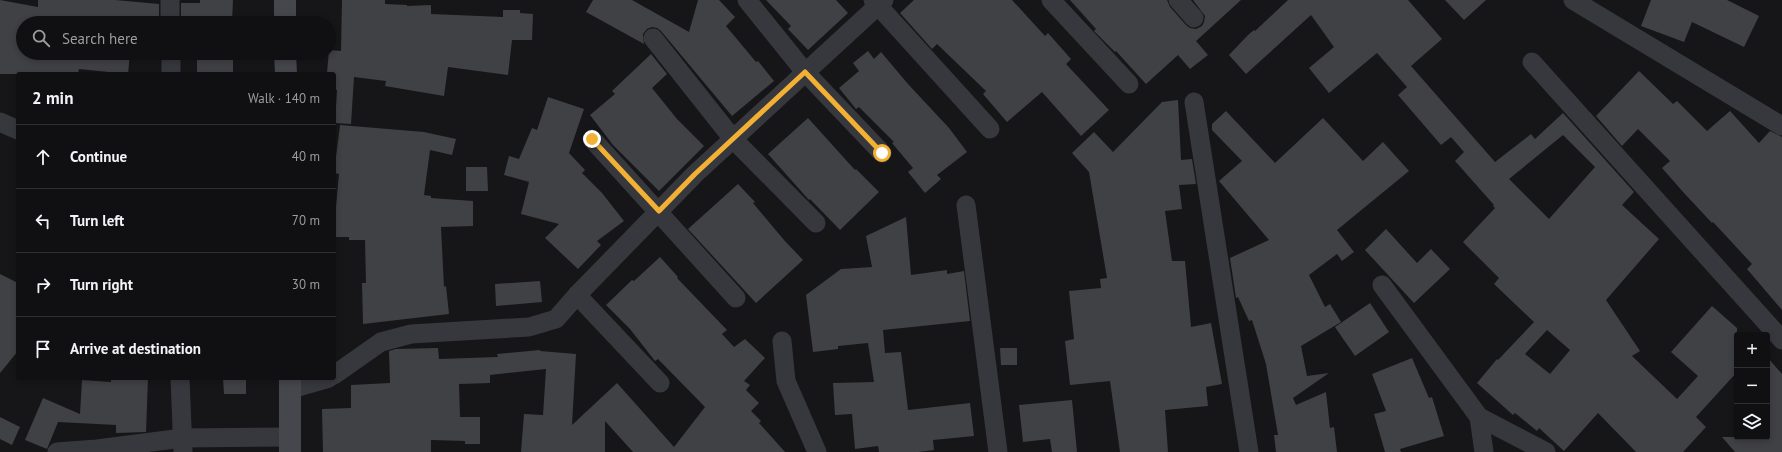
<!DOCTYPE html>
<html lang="en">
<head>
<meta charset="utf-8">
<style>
  body { margin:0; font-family:"PT Sans",sans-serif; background:#1e1e20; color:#f1f3f6 }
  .controls { position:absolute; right:12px; bottom:12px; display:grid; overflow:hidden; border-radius:4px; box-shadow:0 2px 6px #0003 }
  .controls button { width:36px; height:36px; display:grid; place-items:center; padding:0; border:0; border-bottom:1px solid #303032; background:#101012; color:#f1f3f6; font:20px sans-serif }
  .stop { position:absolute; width:12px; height:12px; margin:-9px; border:3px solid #f2b134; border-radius:50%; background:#fff }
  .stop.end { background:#f2b134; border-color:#fff; box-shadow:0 1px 4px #0008 }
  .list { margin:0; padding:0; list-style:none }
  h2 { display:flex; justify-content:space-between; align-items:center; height:52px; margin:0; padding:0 16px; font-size:17px }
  h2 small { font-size:13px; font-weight:400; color:#9c9d9f }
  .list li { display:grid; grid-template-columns:26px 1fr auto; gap:12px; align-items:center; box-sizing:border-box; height:64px; padding:0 16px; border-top:1px solid #303032 }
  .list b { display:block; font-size:15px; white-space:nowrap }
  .list em { font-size:13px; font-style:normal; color:#9c9d9f }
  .icon { flex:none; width:22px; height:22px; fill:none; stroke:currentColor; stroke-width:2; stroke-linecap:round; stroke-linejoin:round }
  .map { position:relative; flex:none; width:1782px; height:452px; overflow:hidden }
  .search { position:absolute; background:#101012; box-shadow:0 2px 6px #0003; left:16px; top:16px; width:320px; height:44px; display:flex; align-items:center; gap:10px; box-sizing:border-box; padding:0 14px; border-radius:22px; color:#9c9d9f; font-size:15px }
  .panel { position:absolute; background:#101012; box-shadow:0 2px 6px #0003; left:16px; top:72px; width:320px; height:308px; border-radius:4px }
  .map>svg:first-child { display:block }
  .building { fill:#404145; fill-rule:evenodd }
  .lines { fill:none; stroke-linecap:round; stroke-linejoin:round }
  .minor { stroke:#37383d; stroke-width:19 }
  .secondary { stroke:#45474d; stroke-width:22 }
  .route { stroke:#f2b134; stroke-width:5 }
</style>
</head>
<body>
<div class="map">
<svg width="1782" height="452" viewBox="0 0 1782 452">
  <rect width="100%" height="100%" fill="#161618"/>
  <g class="building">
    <path d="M0 0 38 7V0H115L159 4V23H53L30 20 29 23H23V53H130L128 74 79 69 78 74H0Z"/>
    <path d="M200 0H233L232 23H181V3H200Z"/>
    <path d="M342 0H385V4L407 5V6L431 5V14L503 17V10H520V13L533 14 532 40H512L508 75 448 67 444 96 385 86 386 81 354 77 351 124 335 123 337 90 334 89V74L327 73 329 50 341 51Z"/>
    <path d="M593 0H632L689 32 698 0H719L735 17 726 26 756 62 758 61 774 81 732 116 661 31 657 28 652 27 647 29 643 34 644 44 586 12Z"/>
    <path d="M766 0H836L848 13 808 50 788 29 791 26Z"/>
    <path d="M914 0H1012L1045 36 1048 33 1071 59 1066 64 1109 110 1081 136 1042 92 1007 122 983 94 986 91 937 44 932 49 900 13Z"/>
    <path d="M1070 0H1167L1170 7 1186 25 1190 28 1196 29 1202 26 1204 22 1205 16 1193 0H1241L1196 41 1208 55 1190 69 1178 55 1146 84 1116 51 1115 52 1094 31 1096 29Z"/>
    <path d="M1288 0H1408L1442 39 1411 66 1495 162 1531 134 1535 139 1563 113 1634 192 1622 205 1659 239 1606 300 1640 351 1632 356 1677 399 1698 376 1671 352 1712 306 1737 328V372L1696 417 1706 427 1683 452H1636L1598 413 1564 451 1539 428 1537 431 1515 413 1513 415 1477 383 1497 359 1498 360 1534 322 1494 284 1499 278 1463 242 1495 208 1493 206 1494 205 1455 161 1464 152 1451 137 1441 145 1398 95 1407 87 1377 53 1329 93 1309 68 1334 47 1311 15 1246 74 1229 55 1248 35 1254 30 1255 31ZM1563 135 1595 167 1549 219 1509 179ZM1547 330 1570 350 1550 374 1525 354Z"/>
    <path d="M1445 0H1486L1464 20Z"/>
    <path d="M1651 0H1727L1759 16 1744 47 1692 22 1684 42 1641 26Z"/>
    <path d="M868 51 874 59 881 52 908 84 949 128 967 152 937 175 941 179 925 193 908 172 913 168 892 143 894 142 859 107 856 109 839 88 859 71 853 63Z"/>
    <rect x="197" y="53" width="36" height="21"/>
    <path d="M651 54 667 74 652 88 677 119 704 146 659 191 613 145 590 115 615 94 612 91Z"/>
    <path d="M1639 71 1673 104 1677 101 1707 131 1730 111 1759 143 1770 131 1782 137V310L1747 269 1752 264 1713 222 1712 223 1684 193 1662 168 1670 161 1638 129 1622 146 1596 116Z"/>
    <path d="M548 97 584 109 569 153 585 170 582 173 602 193 624 221 597 241 601 245 578 269 545 238 559 224 521 214 529 182 504 175 509 156 519 159 532 128 537 130Z"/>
    <path d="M1178 100 1181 160 1192 159 1196 184 1179 185 1182 209 1165 211 1172 261H1185L1191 327 1211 323 1222 384 1206 387 1208 406 1165 410 1168 452H1120L1110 381 1070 385 1065 341 1074 339 1069 291 1101 288 1100 279 1107 278 1089 172 1072 153 1094 132 1113 152 1162 102Z"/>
    <path d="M1226 111 1275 163 1323 118 1363 161 1383 142 1409 171 1337 230 1354 252 1342 261 1337 254 1309 275 1325 307 1330 304 1341 322 1301 346 1307 376 1329 373 1293 398 1296 405 1326 392 1330 428 1334 427 1337 452H1276L1274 435H1278L1266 364 1252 320 1249 321 1238 297 1236 298 1230 258 1269 240 1219 181 1242 161 1212 130V124Z"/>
    <path d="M808 118 855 170 856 169 879 192 840 230 810 199 809 200 768 154Z"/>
    <path d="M340 125 424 132 456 139 452 155 430 150 424 195 431 196V198L473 201V226L441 227 444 287 446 286 449 314 363 324 362 283H366L365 240H349V237H334V207H336L339 174 334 173Z"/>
    <path d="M466 167H487L488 191H466Z"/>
    <path d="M738 184 755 202 753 203 784 240 803 260 756 303 688 229Z"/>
    <path d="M906 217 911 275 947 270V274L964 271 970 321 883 330 885 353 901 352 908 410 970 403 974 436 933 440 934 450 919 452H879L878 446 855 449 852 414 835 415 833 383 874 382 868 343 838 346V349L813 352 806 295 841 269 872 267 866 236Z"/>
    <path d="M1386 229 1417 263 1431 249 1450 269 1414 303 1365 250Z"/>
    <path d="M660 257 678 277 677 278 727 330 722 334 734 347 745 339 765 358 744 381 750 385 746 390 759 403 751 411 761 421 759 423 785 452H633L605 421V452H521L524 414 543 415 546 369 490 375V383L459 384 460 417H480V444H465V441L431 440V452H323L322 409 351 408V385L390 383 389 351 396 349 438 348 439 359 498 357 497 354 540 350V351L576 354 572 425 617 383 674 447 705 407 658 359 655 361 630 329 606 305 632 280 634 281Z"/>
    <path d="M0 274 18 283V351L0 373Z"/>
    <path d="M540 281 542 302 496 306 495 284Z"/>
    <path d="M1370 303 1389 332 1355 356 1335 327Z"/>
    <path d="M1000 348H1017V365H1001Z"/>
    <path d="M1767 357 1782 374V452H1735L1722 437H1767Z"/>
    <path d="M1412 358 1429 398 1432 397 1444 436 1400 449 1401 452H1385L1374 414 1386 411 1372 374Z"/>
    <path d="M111 378H148L146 432 116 433V425L58 422 47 449 25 440 43 398 80 414 82 380 111 382Z"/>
    <path d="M223 378H246V394H224Z"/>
    <path d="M1072 400 1077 452H1052L1050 439 1023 442 1019 405Z"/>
    <path d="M0 417 20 427 12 445 0 439Z"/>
  </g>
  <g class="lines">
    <g class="minor">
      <path d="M170 0V23"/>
      <path d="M747 0 805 72 882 153"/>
      <path d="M873 0 990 129"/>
      <path d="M1051 0 1129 84"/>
      <path d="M1178 0 1194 18"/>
      <path d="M1573 0 1782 126"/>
      <path d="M653 38 733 139 816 223"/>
      <path d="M171 53V74"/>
      <path d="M1532 62 1782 340"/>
      <path d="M1194 102 1249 452"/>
      <path d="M0 122 18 130"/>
      <path d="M592 139 736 298"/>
      <path d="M966 205 998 452"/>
      <path d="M1382 285 1479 417 1546 452"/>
      <path d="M577 295 660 383"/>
      <path d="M782 341 786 381 817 452"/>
      <path d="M334 375 381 342 411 334 529 327 556 319 577 295 695 174 884 0"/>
      <path d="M180 378 183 452"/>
      <path d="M291 389 329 378"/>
      <path d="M1479 417 1484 452"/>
      <path d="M57 452 97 449 183 438 291 437"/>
    </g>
    <g class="secondary">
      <path d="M285 0V23"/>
      <path d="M285 53 286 74"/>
      <path d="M290 378V452"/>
    </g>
  </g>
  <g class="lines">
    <path class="route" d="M592 139 659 211 695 174 805 72 882 153"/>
  </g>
</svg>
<div class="controls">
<button>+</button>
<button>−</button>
<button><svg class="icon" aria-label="layers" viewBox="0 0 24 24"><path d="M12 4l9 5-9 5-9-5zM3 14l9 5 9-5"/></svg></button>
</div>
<div class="stop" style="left:882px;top:153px"></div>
<div class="stop end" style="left:592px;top:139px"></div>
<div class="search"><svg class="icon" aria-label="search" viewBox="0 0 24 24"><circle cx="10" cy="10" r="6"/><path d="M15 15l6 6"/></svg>Search here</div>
<section class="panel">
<h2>2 min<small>Walk · 140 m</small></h2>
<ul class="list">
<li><svg class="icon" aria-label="ahead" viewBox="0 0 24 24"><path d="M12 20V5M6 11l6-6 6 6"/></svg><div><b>Continue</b></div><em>40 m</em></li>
<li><svg class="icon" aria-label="left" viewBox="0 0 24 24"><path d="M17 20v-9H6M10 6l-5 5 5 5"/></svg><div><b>Turn left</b></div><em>70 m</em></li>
<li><svg class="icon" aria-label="right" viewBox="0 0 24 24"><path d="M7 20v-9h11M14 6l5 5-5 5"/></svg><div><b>Turn right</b></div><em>30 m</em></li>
<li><svg class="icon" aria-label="arrive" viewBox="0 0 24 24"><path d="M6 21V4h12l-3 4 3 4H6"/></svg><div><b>Arrive at destination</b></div></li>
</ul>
</section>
</div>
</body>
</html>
